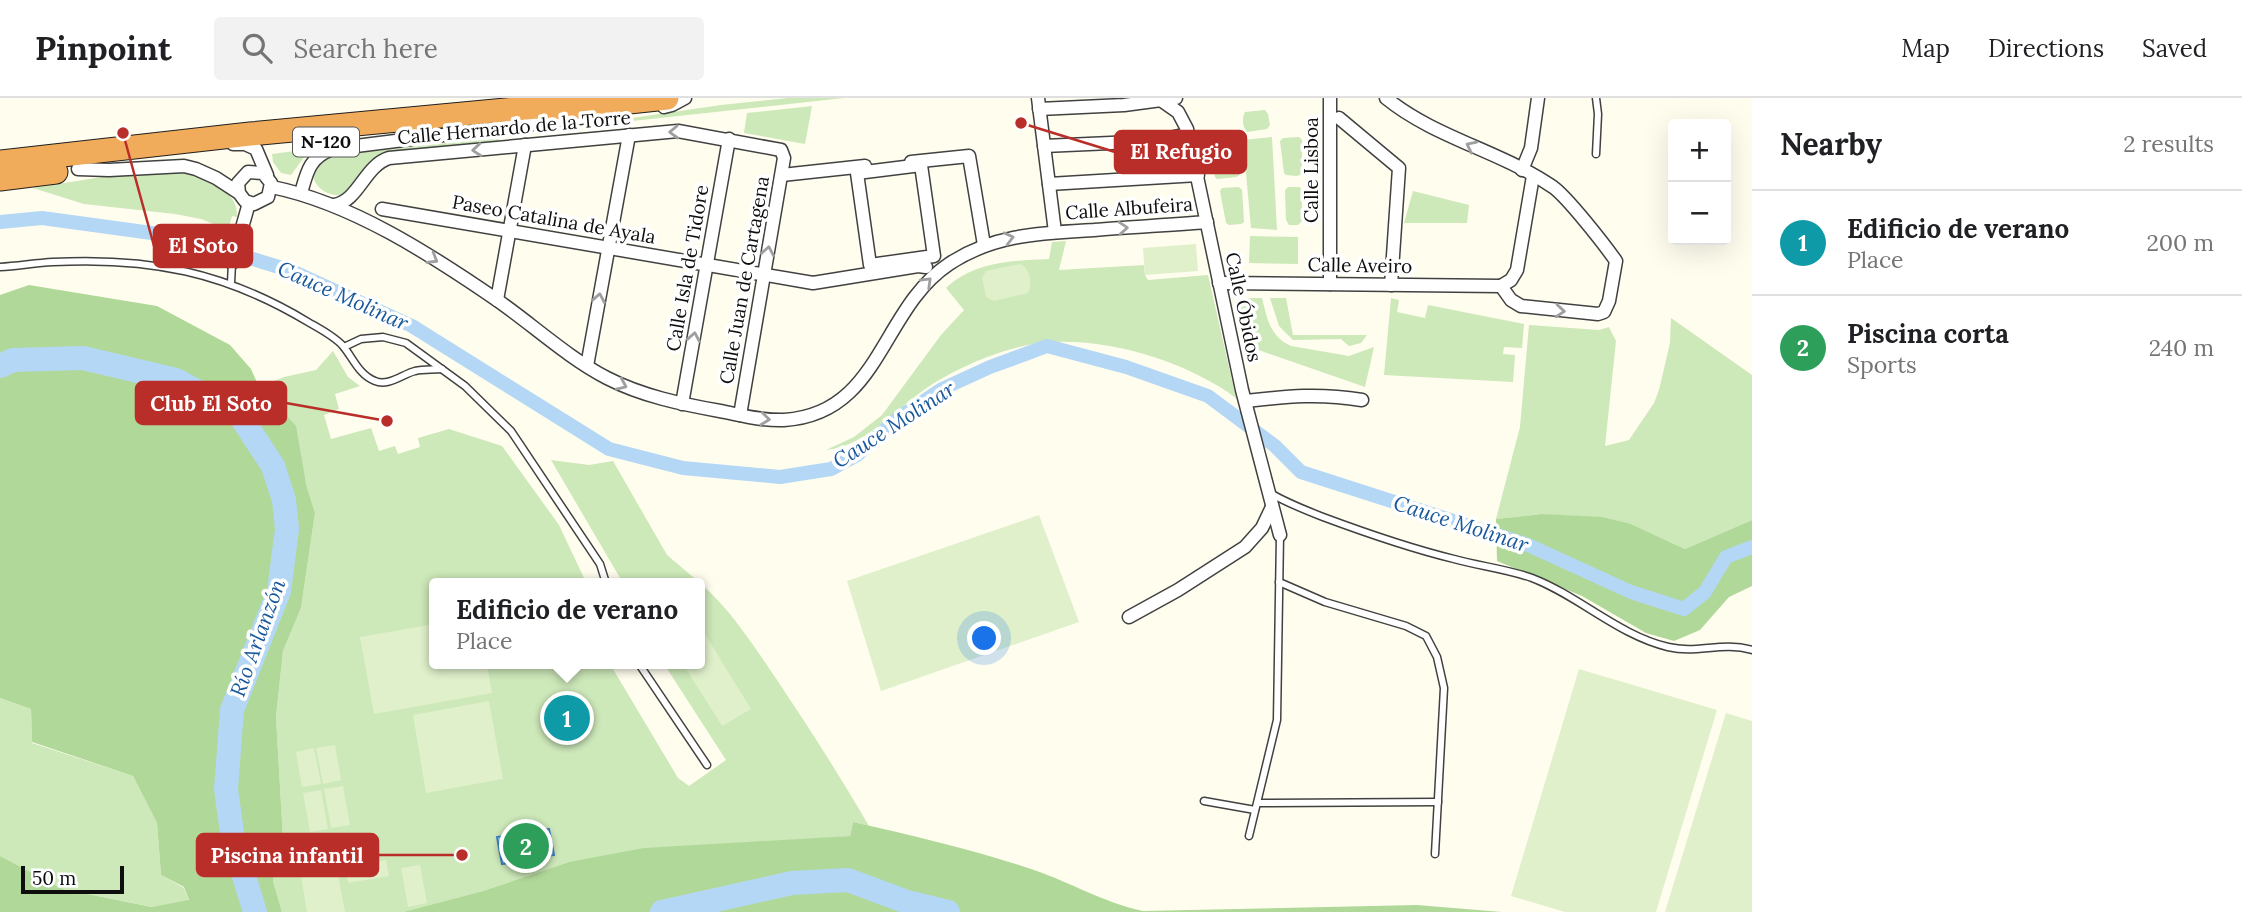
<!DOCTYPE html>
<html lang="en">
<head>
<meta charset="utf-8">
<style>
  body { margin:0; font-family:Lora,serif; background:#f2f2f2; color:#202124 }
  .controls { position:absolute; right:21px; top:21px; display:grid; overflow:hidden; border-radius:7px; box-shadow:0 7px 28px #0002 }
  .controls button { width:63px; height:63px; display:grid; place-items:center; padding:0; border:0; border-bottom:2px solid #e0e0e0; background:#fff; color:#202124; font:35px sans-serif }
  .scale { position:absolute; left:21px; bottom:18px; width:103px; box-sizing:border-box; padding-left:7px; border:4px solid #0e0e0e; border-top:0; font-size:19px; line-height:24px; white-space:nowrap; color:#0e0e0e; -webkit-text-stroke:5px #fff; paint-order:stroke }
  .you { position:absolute; left:985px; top:541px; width:24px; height:24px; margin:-18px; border:5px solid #fff; border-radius:50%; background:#1a73e8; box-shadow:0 0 0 10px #1a73e833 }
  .badge { display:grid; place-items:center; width:46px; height:46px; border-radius:50%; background:#2563eb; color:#fff; font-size:23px; font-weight:700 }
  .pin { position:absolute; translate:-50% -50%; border:4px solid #fff; box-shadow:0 2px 7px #0006 }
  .popup { position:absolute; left:429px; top:480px; width:276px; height:91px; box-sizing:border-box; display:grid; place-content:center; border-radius:7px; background:#fff; filter:drop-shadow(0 2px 5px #0005); font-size:23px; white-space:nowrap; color:#757577 }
  .popup b { font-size:26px; color:#202124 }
  .popup::after { content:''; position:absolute; left:50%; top:100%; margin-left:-14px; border:14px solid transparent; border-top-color:#fff }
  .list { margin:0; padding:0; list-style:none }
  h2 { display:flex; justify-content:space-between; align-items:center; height:91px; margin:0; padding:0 28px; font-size:30px }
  h2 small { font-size:23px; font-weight:400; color:#757577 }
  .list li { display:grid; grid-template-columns:46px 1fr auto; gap:21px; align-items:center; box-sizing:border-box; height:105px; padding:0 28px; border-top:2px solid #e0e0e0 }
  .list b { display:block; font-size:26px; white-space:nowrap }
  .list p { margin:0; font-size:23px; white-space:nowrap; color:#757577 }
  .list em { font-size:23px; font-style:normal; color:#757577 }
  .icon { flex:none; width:38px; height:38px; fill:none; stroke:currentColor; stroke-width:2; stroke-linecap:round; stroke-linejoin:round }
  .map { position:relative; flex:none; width:1752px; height:814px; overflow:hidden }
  header { display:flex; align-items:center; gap:42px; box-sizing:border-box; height:98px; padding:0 35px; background:#fff; border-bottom:2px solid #e0e0e0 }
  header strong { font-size:33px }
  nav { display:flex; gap:38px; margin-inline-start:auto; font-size:24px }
  .search { width:490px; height:63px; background:#f2f2f2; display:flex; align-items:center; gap:18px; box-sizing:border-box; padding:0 24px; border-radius:7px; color:#757577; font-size:26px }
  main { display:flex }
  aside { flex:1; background:#fff }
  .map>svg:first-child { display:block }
  .green { fill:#cde8b9 }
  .forest { fill:#b0d899 }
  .pitch { fill:#e0f0cb }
  .water { fill:#b4d7f5; stroke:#3d86ca; stroke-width:2 }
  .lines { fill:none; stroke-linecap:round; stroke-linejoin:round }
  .canal { stroke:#b4d7f5; stroke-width:14 }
  .river { stroke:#b4d7f5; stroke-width:24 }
  .lane-casing { stroke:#414141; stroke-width:9 }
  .street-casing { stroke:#414141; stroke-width:15 }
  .highway-casing { stroke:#1f1f1f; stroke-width:25 }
  .lane { stroke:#fff; stroke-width:6 }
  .street { stroke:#fff; stroke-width:12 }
  .highway { stroke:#f1ac5b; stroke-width:23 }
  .oneway { stroke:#9f9f9f }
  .labels { text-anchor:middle; stroke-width:7; stroke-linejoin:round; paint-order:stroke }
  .shield { fill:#fff; stroke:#565656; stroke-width:2 }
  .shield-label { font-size:18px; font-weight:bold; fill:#0e0e0e }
  .street-label { font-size:19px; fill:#0e0e0e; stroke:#fff }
  .water-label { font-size:21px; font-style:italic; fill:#1a589c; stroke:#fff }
  .leader { fill:none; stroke:#ba2e29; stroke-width:2.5 }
  .callout-dot { fill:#ba2e29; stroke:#fff; stroke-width:2.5 }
  .callout { fill:#ba2e29; stroke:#ba2e29; stroke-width:2.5 }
  .callout-label { font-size:21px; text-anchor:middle; font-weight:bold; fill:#fff }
</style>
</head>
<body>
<header>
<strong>Pinpoint</strong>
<div class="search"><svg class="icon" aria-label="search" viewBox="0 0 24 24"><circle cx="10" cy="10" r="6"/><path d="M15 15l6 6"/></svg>Search here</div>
<nav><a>Map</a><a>Directions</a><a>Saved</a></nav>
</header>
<main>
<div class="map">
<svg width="1752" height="814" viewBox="0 0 1752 814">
  <rect width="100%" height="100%" fill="#fffdee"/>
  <g class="green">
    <path d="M788 0H844L632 23V20L721 7Z"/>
    <path d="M812 8 805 46 744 35 747 15Z"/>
    <path d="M1265 12 1268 16 1270 27 1267 31 1247 34C1242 28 1242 20 1245 14Z"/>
    <path d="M499 39V44L387 55 344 97C329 99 315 91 312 75L321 62 331 58Z"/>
    <path d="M1272 39 1277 132 1251 130 1243 42Z"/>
    <path d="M1299 39 1302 42V76L1297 78 1286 77 1284 75 1280 43 1283 40Z"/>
    <path d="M1234 43 1237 46 1240 76 1237 79 1217 81 1215 79 1210 50 1212 46Z"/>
    <path d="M310 51 291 77 281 75 273 64 272 56Z"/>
    <path d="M179 73C202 80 239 90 237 119L232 118 228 132 201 121 175 116 84 106 33 90 108 78Z"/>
    <path d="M1239 89 1242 92 1244 124 1241 126 1229 127 1226 125 1220 93 1222 90Z"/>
    <path d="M1288 89H1300L1302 93V123L1298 127H1289L1286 122 1285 92Z"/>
    <path d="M1413 93 1469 107 1467 125H1404Z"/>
    <path d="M1250 138 1298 139V166L1249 165Z"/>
    <path d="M1066 143 1059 172 1144 167 1145 177 1148 182 1208 177 1236 300C1184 261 1093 234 1028 247 996 253 962 268 934 285 900 306 868 348 826 352L854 339 882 317 941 237 964 212 946 190C975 163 1012 163 1049 161L1052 144Z"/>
    <path d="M1237 200H1262C1267 220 1270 239 1291 248L1349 258 1374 249 1365 289 1247 248Z"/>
    <path d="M1270 200H1286L1293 237H1367L1361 245 1349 248 1341 241 1293 242 1279 228Z"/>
    <path d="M1391 200 1399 202 1397 214 1425 220 1428 207 1524 226 1522 250 1504 249 1503 256 1515 257 1513 284 1384 277Z"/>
    <path d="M1671 220 1752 277V422L1685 451 1631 426 1541 416 1496 421 1520 329 1529 227 1599 232 1609 229 1616 243 1605 348 1629 342 1654 305 1659 292 1670 245Z"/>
    <path d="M333 253 348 279 360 288 335 296 339 311 324 317 331 341 371 330 379 353 395 348 398 356 420 349 418 340 449 331 502 348 559 427 584 480 586 485H434V566H610L678 680 689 688 726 662 664 566H700V485C731 512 754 548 777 582 809 630 840 678 869 728L853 724 850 738 569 764 483 793 403 814H282L273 783 283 741 276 619 283 553 301 510 315 415 306 386 259 289 284 279 316 272Z"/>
    <path d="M551 362 589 367 613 363 667 457 700 485H623Z"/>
    <path d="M0 600 31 611 32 645 133 678 157 725 161 777 184 790 189 803 153 809 63 791 0 758Z"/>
  </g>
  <g class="forest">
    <path d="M29 187 157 208 230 247 251 271 259 289 296 328 306 386 315 415 301 510 283 553 276 619 283 741 273 783 282 814H0V758L63 791 152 809 189 802 184 789 161 777 157 725 133 678 32 644 31 611 0 600V197Z"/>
    <path d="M1541 416 1602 419 1631 426 1685 451 1752 422V488L1729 499 1700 532 1674 543 1646 535 1582 498 1497 463 1496 421Z"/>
    <path d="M853 724C914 738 975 752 1034 772 1072 785 1102 804 1143 813L1417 807 1502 814H403L483 793 569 764 644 750 850 738Z"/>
  </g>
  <g class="pitch">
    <path d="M1196 146 1198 173 1145 177 1143 150Z"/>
    <path d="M1021 166C1030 172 1033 185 1028 195L994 203 986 199 982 180 986 173Z"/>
    <path d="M1039 417 1079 524 881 593 847 483Z"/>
    <path d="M434 526V566H487L492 595 374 616 360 539Z"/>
    <path d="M700 528 751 611 722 628 683 566H700Z"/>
    <path d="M1579 571 1717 612 1656 814H1565L1511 798Z"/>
    <path d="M489 603 503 681 426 695 413 617Z"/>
    <path d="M1726 615 1752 623V814H1665Z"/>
    <path d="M335 647 341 682 323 686 316 650Z"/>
    <path d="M314 650 321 686 302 689 296 654Z"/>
    <path d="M343 688 350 727 331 730 324 691Z"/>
    <path d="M321 692 328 731 310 734 303 695Z"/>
    <path d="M334 755 345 814H307L298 761Z"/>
    <path d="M386 762 389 778 348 785 346 769Z"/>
    <path d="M420 767 427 805 408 809 401 770Z"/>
  </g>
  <path class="water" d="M549 731 554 757 502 766 497 739Z"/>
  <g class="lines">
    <path class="canal" d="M0 124 42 120 181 139 292 173 412 228 609 351 683 370 780 379 831 371 857 357 898 320 942 291 990 269 1047 248 1126 269 1208 298 1275 348 1301 374 1528 447 1631 494 1684 511 1705 494 1726 459 1752 449"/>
    <g class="river">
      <path d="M0 268 13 262 83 260 176 282 239 316 273 368 284 402 287 431 279 493 232 612 226 691 233 742 255 814"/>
      <path d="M662 814 792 785 848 782 907 804 948 814"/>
    </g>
    <defs>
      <g id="lane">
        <path d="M1596 56 1598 16 1596 0"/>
        <path d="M0 169C18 168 35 165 53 164 149 159 225 174 308 224 320 231 334 238 343 248 353 260 359 277 375 283 388 289 403 276 415 273 424 271 433 272 442 271"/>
        <path d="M231 185 232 165"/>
        <path d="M344 249 361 241 383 239 406 245 465 288 511 333 600 466 606 485"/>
        <path d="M1270 395C1287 405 1305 412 1323 419 1366 435 1409 450 1454 461 1479 468 1507 471 1532 480 1579 498 1618 537 1668 549 1698 556 1722 543 1752 552"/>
        <path d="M1279 484 1325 504 1406 528 1426 538 1437 559 1444 590 1435 756"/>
        <path d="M639 566 707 667"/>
        <path d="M1204 703 1255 712"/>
        <path d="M1258 705 1438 704"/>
        <path d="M1249 738 1277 622 1280 437"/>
      </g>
      <g id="street">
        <path d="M1038 0 1055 134"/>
        <path d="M1158 0 1178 14 1187 31 1242 292 1280 437"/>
        <path d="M1386 0C1435 40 1501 53 1553 89 1568 100 1604 146 1616 163L1609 203 1604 214 1598 216 1521 208 1511 202 1501 188"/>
        <path d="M664 9 672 7 685 0"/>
        <path d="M1039 11 1124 7 1176 0"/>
        <path d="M1339 20 1399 70 1391 187"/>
        <path d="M233 46H245L256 51 267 77"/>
        <path d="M1044 48 1155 43 1188 36"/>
        <path d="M911 64 969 58 984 147"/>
        <path d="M921 67 934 158 870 167 857 75Z"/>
        <path d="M78 71 109 72 184 68 196 71 216 80 239 95 245 103 254 106 268 99 271 85 263 75 248 74 238 85 239 95"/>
        <path d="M1522 72 1531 50 1538 0"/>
        <path d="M782 77 865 68"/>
        <path d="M1049 86 1198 77"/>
        <path d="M272 89C351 105 430 156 497 202 533 227 567 259 607 280 642 298 681 306 720 313 741 317 762 323 784 322 881 316 880 212 949 166 994 136 1042 135 1094 132 1131 129 1169 127 1207 124"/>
        <path d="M301 95C307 74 309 60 332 51L587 19"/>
        <path d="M334 107C359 103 364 68 389 60L678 33 781 52 784 60 740 317"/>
        <path d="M382 111 813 185 918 168 926 169"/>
        <path d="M232 165 249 105"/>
        <path d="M1219 185 1501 188"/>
        <path d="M1330 186V0"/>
        <path d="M1501 188 1511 182 1517 172 1533 78"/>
        <path d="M497 202 525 47"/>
        <path d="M587 268 629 37"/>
        <path d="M1246 303C1289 298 1319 295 1362 302"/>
        <path d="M682 306 729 41"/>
        <path d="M1129 519 1178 492 1245 449 1262 430 1272 409"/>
      </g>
      <g id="highway">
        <path d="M0 64 250 36 537 9 572 10 667 0"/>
        <path d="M0 81 56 74"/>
      </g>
    </defs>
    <use href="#lane" class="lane-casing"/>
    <use href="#street" class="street-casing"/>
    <use href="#highway" class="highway-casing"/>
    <use href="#lane" class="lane"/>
    <use href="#street" class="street"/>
    <use href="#highway" class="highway"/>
  </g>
  <defs><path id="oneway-chevron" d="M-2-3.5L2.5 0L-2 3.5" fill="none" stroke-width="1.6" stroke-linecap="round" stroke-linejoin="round" transform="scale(1.75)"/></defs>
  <g class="oneway">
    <use href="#oneway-chevron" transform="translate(674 34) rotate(178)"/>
    <use href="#oneway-chevron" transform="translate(1471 48) rotate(-154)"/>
    <use href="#oneway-chevron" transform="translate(477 52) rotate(175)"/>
    <use href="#oneway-chevron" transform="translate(1123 130) rotate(-4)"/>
    <use href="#oneway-chevron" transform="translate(1009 140) rotate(-14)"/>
    <use href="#oneway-chevron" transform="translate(768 153) rotate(-80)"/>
    <use href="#oneway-chevron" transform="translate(433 161) rotate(31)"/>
    <use href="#oneway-chevron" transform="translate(927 184) rotate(-44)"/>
    <use href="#oneway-chevron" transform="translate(599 200) rotate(-80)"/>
    <use href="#oneway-chevron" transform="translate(1560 213) rotate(5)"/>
    <use href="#oneway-chevron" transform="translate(694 239) rotate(-80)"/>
    <use href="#oneway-chevron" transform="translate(622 287) rotate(24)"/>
    <use href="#oneway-chevron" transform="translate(765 321) rotate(6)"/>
  </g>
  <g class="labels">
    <rect class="shield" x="293" y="29.5" width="66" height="29" rx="5"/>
    <g class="shield-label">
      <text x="326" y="50">N-120</text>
    </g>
    <g class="street-label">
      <text transform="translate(514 29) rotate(-5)" y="7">Calle Hernardo de la Torre</text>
      <text transform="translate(1311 72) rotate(-90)" y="7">Calle Lisboa</text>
      <text transform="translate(1129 110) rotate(-4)" y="7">Calle Albufeira</text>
      <text transform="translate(554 121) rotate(10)" y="7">Paseo Catalina de Ayala</text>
      <text transform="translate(1360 167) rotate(1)" y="7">Calle Aveiro</text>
      <text transform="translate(687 170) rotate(-80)" y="7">Calle Isla de Tidore</text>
      <text transform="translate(744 182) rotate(-80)" y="7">Calle Juan de Cartagena</text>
      <text transform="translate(1244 209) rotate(78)" y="7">Calle Óbidos</text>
    </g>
    <g class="water-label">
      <text transform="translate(343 198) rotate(24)" y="7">Cauce Molinar</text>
      <text transform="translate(894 327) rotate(-33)" y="7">Cauce Molinar</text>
      <text transform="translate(1461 426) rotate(18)" y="7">Cauce Molinar</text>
      <text transform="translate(258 540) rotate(-70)" y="7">Río Arlanzón</text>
    </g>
  </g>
  <path class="leader" d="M1021 25L1115 54M123 35L154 148M387 323L286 305M462 757L378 757"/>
  <g class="callout-dot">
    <circle cx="1021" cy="25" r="7"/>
    <circle cx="123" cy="35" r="7"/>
    <circle cx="387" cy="323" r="7"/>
    <circle cx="462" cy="757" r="7"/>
  </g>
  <g class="callout">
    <rect x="1115" y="33" width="131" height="42" rx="7"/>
    <rect x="154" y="127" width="98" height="42" rx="7"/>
    <rect x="136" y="284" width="150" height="42" rx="7"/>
    <rect x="197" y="736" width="181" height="42" rx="7"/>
  </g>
  <g class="callout-label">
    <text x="1181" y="61">El Refugio</text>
    <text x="203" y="155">El Soto</text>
    <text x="211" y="313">Club El Soto</text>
    <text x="287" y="765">Piscina infantil</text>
  </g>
</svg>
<div class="controls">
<button>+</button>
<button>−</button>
</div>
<div class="scale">50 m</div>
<div class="you"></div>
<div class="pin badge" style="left:567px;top:620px;background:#0f9aa8">1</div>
<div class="popup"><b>Edificio de verano</b>Place</div>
<div class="pin badge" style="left:526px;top:748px;background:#2e9e5b">2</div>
</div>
<aside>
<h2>Nearby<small>2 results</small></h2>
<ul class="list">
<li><span class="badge" style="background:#0f9aa8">1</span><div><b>Edificio de verano</b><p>Place</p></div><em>200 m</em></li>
<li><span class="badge" style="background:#2e9e5b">2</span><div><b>Piscina corta</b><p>Sports</p></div><em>240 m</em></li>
</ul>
</aside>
</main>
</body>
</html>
